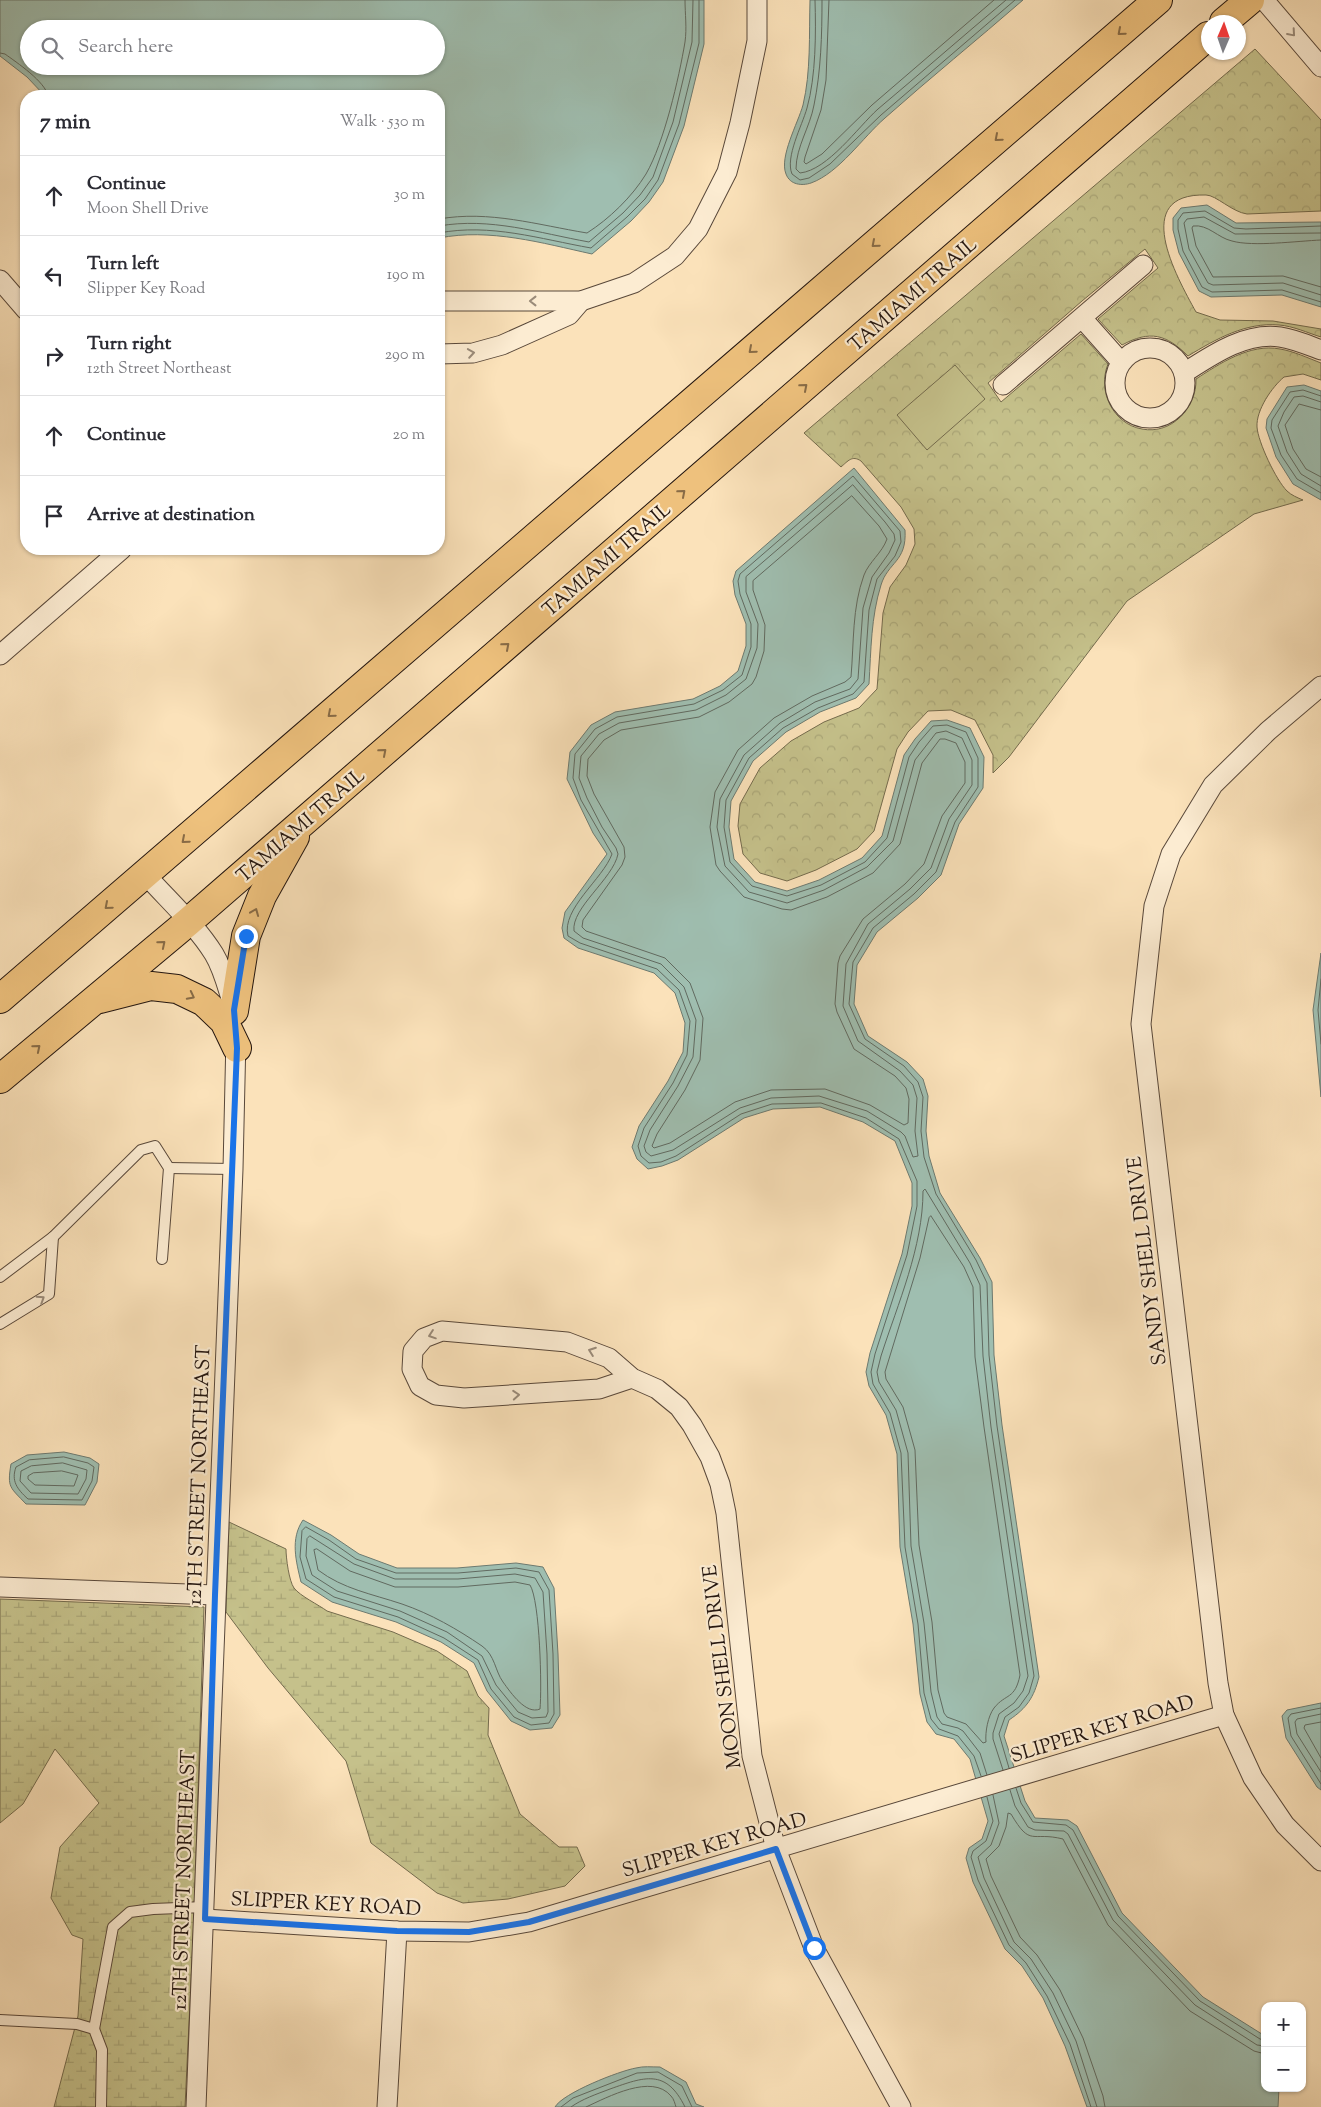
<!DOCTYPE html>
<html lang="en">
<head>
<meta charset="utf-8">
<style>
  body { margin:0; font-family:"Sorts Mill Goudy",serif; background:#f7f7f7; color:#2b2b33 }
  .controls { position:absolute; right:15px; bottom:15px; display:grid; overflow:hidden; border-radius:10px; box-shadow:0 1px 4px #0004 }
  .controls button { width:45px; height:45px; display:grid; place-items:center; padding:0; border:0; border-bottom:1px solid #e1e1e2; background:#fff; color:#2b2b33; font:25px sans-serif }
  .compass { position:absolute; left:1201px; top:15px; width:45px; height:45px; border-radius:50%; background:#fff; box-shadow:0 1px 4px #0004; rotate:2deg }
  .stop { position:absolute; width:15px; height:15px; margin:-11px; border:4px solid #1a73e8; border-radius:50%; background:#fff }
  .stop.end { background:#1a73e8; border-color:#fff; box-shadow:0 1px 5px #0008 }
  .list { margin:0; padding:0; list-style:none }
  h2 { display:flex; justify-content:space-between; align-items:center; height:65px; margin:0; padding:0 20px; font-size:21px }
  h2 small { font-size:16px; font-weight:400; color:#7c7c81 }
  .list li { display:grid; grid-template-columns:32px 1fr auto; gap:15px; align-items:center; box-sizing:border-box; height:80px; padding:0 20px; border-top:1px solid #e1e1e2 }
  .list b { display:block; font-size:19px; white-space:nowrap }
  .list p { margin:0; font-size:16px; white-space:nowrap; color:#7c7c81 }
  .list em { font-size:16px; font-style:normal; color:#7c7c81 }
  .icon { flex:none; width:28px; height:28px; fill:none; stroke:currentColor; stroke-width:2; stroke-linecap:round; stroke-linejoin:round }
  .map { position:relative; flex:none; width:1321px; height:2107px; overflow:hidden }
  .search { position:absolute; background:#fff; box-shadow:0 1px 4px #0004; left:20px; top:20px; width:425px; height:55px; display:flex; align-items:center; gap:12px; box-sizing:border-box; padding:0 18px; border-radius:28px; color:#7c7c81; font-size:19px }
  .panel { position:absolute; background:#fff; box-shadow:0 1px 4px #0004; left:20px; top:90px; width:425px; height:465px; border-radius:20px }
  .map>svg:first-child { display:block }
  .wetland { fill:url(#wetland-marsh); stroke:#746b4d }
  .park { fill:url(#park-crowns); stroke:#746b4d }
  .pitch { fill:#c5c18b; stroke:#746b4d }
  .water { fill:#9fbeb0; stroke:#6d7a70; fill-rule:evenodd }
  .lines { fill:none; stroke-linecap:round; stroke-linejoin:round }
  .shore { stroke:#616a60; stroke-width:1 }
  .service-casing { stroke:#59483a; stroke-width:12 }
  .minor-casing { stroke:#59483a; stroke-width:21 }
  .primary-casing { stroke:#23150f; stroke-width:30 }
  .service { stroke:#fcecd2; stroke-width:10 }
  .minor { stroke:#fcecd2; stroke-width:19 }
  .primary { stroke:#eec17d; stroke-width:28 }
  .oneway { stroke:#886b46 }
  .oneway2 { stroke:#9a8b7a }
  .route { stroke:#1a73e8; stroke-width:6 }
  .labels { text-anchor:middle; stroke-width:4.5; stroke-linejoin:round; paint-order:stroke }
  .street-label { font-size:20px; fill:#23150f; stroke:#fcecd2 }
</style>
</head>
<body>
<div class="map">
<svg width="1321" height="2107" viewBox="0 0 1321 2107">
  <defs>
    <pattern id="wetland-marsh" width="20" height="14" patternUnits="userSpaceOnUse" patternTransform="scale(1.25)"><rect width="20" height="14" fill="#c5c18b"/><path d="M1 5h8M5 5V1M11 12h8M15 12V8" fill="none" stroke="#a9a577"/></pattern>
    <pattern id="park-crowns" width="20" height="18" patternUnits="userSpaceOnUse" patternTransform="scale(1.25)"><rect width="20" height="18" fill="#c5c18b"/><path d="M2 6a3 3 0 1 1 6 0M12 15a3 3 0 1 1 6 0" fill="none" stroke="#a9a577"/></pattern>
  </defs>
  <rect width="100%" height="100%" fill="#fbe2ba"/>
  <filter id="stains"><feTurbulence type="fractalNoise" baseFrequency=".004" numOctaves="4"/><feColorMatrix values="0 0 0 0 .2 0 0 0 0 .09 0 0 0 0 .02 0 0 0 .5 -.17"/></filter>
  <radialGradient id="worn" r=".72"><stop offset=".6" stop-color="#630" stop-opacity="0"/><stop offset="1" stop-color="#630" stop-opacity=".3"/></radialGradient>
  <g class="wetland">
    <path d="M229 1522 286 1549C286 1558 289 1581 294 1588 300 1596 319 1605 327 1611L393 1632 437 1651 467 1671 478 1696 489 1708 488 1735 520 1814 559 1847H577L585 1866 565 1886 508 1899 463 1903 437 1893 371 1843 346 1761 268 1668 226 1612Z"/>
    <path d="M0 1599 204 1607 194 1918 185 2107H54L78 2016 83 1939 72 1935 51 1898 60 1847 99 1803 55 1749 23 1804 0 1823Z"/>
  </g>
  <path class="park" d="M1255 49 1321 120V211L1247 214C1232 212 1216 195 1206 195 1130 193 1176 276 1196 312L1220 320 1273 321 1321 329V337C1308 333 1293 326 1279 325 1246 322 1216 339 1188 356 1166 334 1150 330 1122 345L1098 319 1158 268 1145 249 1082 301 988 383 1001 402 1081 334 1108 364C1097 391 1113 424 1142 429 1172 435 1197 407 1196 379 1219 364 1250 343 1280 349 1293 351 1308 358 1321 363V380L1303 374 1284 377C1272 387 1256 410 1257 427 1258 442 1276 480 1287 491 1291 495 1298 498 1303 500L1254 514 1127 601 1009 757 993 773V755L975 720 951 710 928 711 908 732 897 749 874 831 857 849 816 870 787 881 760 873 743 854 738 826 740 804 760 768 791 741 824 722 859 708 877 689 883 613 890 587 906 565 915 544 914 529 901 507 861 461C852 455 848 461 841 467L804 433Z"/>
  <path class="pitch" d="M955 365 985 399 927 450 897 415Z"/>
  <g class="water">
    <path d="M0 0H704V44L684 126 663 182 649 202 631 221 592 254C542 243 490 228 439 238V96H45L27 77 0 56ZM29 29H436V66H29Z"/>
    <path d="M810 0H1023C977 40 930 78 885 118 863 137 839 173 811 183 802 186 790 185 786 174 779 157 798 123 803 105 811 72 809 34 810 0Z"/>
    <path d="M1207 205 1236 223 1321 222V307L1282 295 1211 297 1199 291 1179 253 1173 230V218L1181 208Z"/>
    <path d="M1304 385 1321 391V500L1293 484 1276 457 1266 428 1267 419 1287 387Z"/>
    <path d="M854 468 905 530C907 562 888 562 881 585 871 617 871 650 869 684L856 698 820 712 786 732 753 761 731 801 729 827 734 859 755 882 787 891 819 880 862 858 882 836 904 755 915 739 931 721 947 720 970 728 984 757 983 788 959 824 941 875 918 898 877 932 857 965 854 1004 868 1036 907 1062 923 1079 928 1096 926 1131 929 1156 940 1193 980 1258 992 1282 994 1355 1002 1425 1039 1677C1034 1697 1027 1708 1009 1720L1004 1736 1025 1801 1035 1818 1068 1820 1077 1826 1122 1913 1203 1997 1265 2036V2088H1279L1278 2107H1087L1065 2046 1043 1998 1022 1966 1005 1949 973 1882 966 1858 969 1848 982 1839 988 1821 970 1759 954 1739 936 1734 927 1722 920 1694 913 1624 900 1547 897 1454 886 1415 869 1386 866 1372 870 1353 902 1254 912 1206V1183L895 1141 863 1122 820 1107 773 1109 744 1118 678 1160 662 1166 648 1169 637 1159 632 1147 639 1126 668 1081 683 1052 685 1023 675 993 654 973 578 948 564 938 562 928 565 912 607 854 593 833 567 779 570 752 591 725 615 712 693 699 720 686 738 671 746 646V624L735 595 733 581 736 571Z"/>
    <path d="M1321 953V1097L1313 1010Z"/>
    <path d="M64 1452 90 1458 99 1464 97 1482 85 1505 26 1504C10 1487 7 1488 11 1464L27 1455Z"/>
    <path d="M303 1520 331 1535 359 1554 397 1568H457L516 1563 543 1567 554 1588 558 1654 560 1715 552 1728 530 1730 511 1721 487 1691 474 1663 441 1642 396 1622 332 1602 301 1582C296 1561 290 1539 303 1520Z"/>
    <path d="M1321 1703V1790L1317 1787 1286 1738 1282 1716 1287 1710Z"/>
    <path d="M660 2067 686 2082 696 2104 704 2107H555C563 2093 619 2071 636 2068 643 2066 652 2067 660 2067Z"/>
  </g>
  <g class="lines">
    <g class="shore">
      <path d="M815 0C816 33 816 76 807 108 802 126 785 157 792 174L800 180 809 178 830 164 881 115 1015 0"/>
      <path d="M822 0C822 35 821 71 814 105 810 127 796 147 796 169L800 173C828 170 858 127 878 109 921 73 963 36 1006 0"/>
      <path d="M829 0 826 80 821 110 805 157 804 162 806 164 822 154 872 105 994 0"/>
      <path d="M0 53 5 54C16 62 46 82 48 96"/>
      <path d="M439 219C489 210 538 225 587 233 609 219 632 197 646 174 664 143 679 78 685 42 687 28 685 14 685 0"/>
      <path d="M439 226C490 217 539 233 589 242L623 213 640 195 653 177 673 122 692 42 693 0"/>
      <path d="M1321 226 1246 229 1234 228 1205 211 1183 213 1178 220V229L1183 251 1202 287 1212 292 1282 290 1321 302"/>
      <path d="M439 233C490 223 540 239 591 248L627 217 645 199 658 180 679 124 699 43V0"/>
      <path d="M1321 233 1235 234 1204 217 1187 219 1184 223 1189 249 1208 283 1213 285 1283 283 1321 295"/>
      <path d="M1321 240C1297 241 1253 247 1232 241 1218 238 1208 224 1193 226L1192 228 1196 246 1213 277 1283 276 1321 287"/>
      <path d="M1321 396 1303 390 1290 392 1272 420 1271 428 1281 455 1297 479 1321 493"/>
      <path d="M1321 402 1303 396 1294 397 1284 412 1278 426 1287 452 1301 474 1321 486"/>
      <path d="M1321 410 1299 404 1285 425 1293 449 1306 469 1321 477"/>
      <path d="M853 485 885 522 894 534 895 540 889 553 872 577 863 608 858 679 850 689 815 702 780 723 744 755 720 799 717 827 725 866 749 892 787 903 824 890 867 867 893 841 915 760 936 733 946 731 962 738 972 760V785L949 819 931 868 910 889 868 924 846 964 843 1006 858 1041 900 1071 913 1085 917 1098 915 1131 918 1156 913 1157 905 1136 901 1132 867 1111 819 1096 771 1098 740 1108 673 1150 651 1156 646 1152 644 1146 650 1130 678 1086 693 1057 696 1020 684 987 661 964 583 938 574 931C571 908 613 879 618 854L616 848 602 827 587 798 579 778 581 756 599 734 619 723 696 710 726 695 746 679 757 648 758 624 746 592V577Z"/>
      <path d="M852 496 879 526 887 539C882 553 869 562 864 575 852 608 854 642 851 677L845 682 812 696 774 718 738 750 715 792 710 827 716 865 720 871 744 897 782 909 791 910 827 897 873 873 900 844 922 763 940 739H945L956 743 965 762V783L942 816 924 864 905 884 863 919 840 956 838 963 835 1004 837 1012 854 1049 895 1076 906 1088 909 1099 908 1123 904 1125 870 1105 825 1089 771 1090 735 1102 670 1143 654 1148 652 1146 657 1134 685 1090 700 1060 703 1018 690 983 665 958 586 931 582 927 583 920 622 865 625 857 624 847 594 794 587 776 588 759 604 740 621 730 699 717 729 702 752 684 756 677 764 651 765 625 753 590V581Z"/>
      <path d="M1321 979 1318 1010 1321 1044"/>
      <path d="M931 1216 964 1267 973 1287 975 1357 984 1427 1020 1675C1015 1700 1006 1693 994 1708 988 1716 985 1732 986 1742L983 1743 966 1724 947 1717 944 1713 938 1690 932 1622 919 1545 915 1450 903 1407 886 1379 885 1372 920 1258 929 1218Z"/>
      <path d="M64 1457 88 1463 94 1467 92 1481 82 1500 28 1499C17 1489 11 1481 16 1467L29 1460Z"/>
      <path d="M63 1463 87 1470 86 1479 78 1494 31 1493 20 1481 21 1471 31 1466Z"/>
      <path d="M62 1471 78 1475 74 1486 35 1485 28 1479V1476L33 1473Z"/>
      <path d="M306 1527 329 1540 356 1559 396 1573H458L516 1568 539 1572 549 1590 553 1654 554 1714 549 1723 531 1725 514 1717 491 1689 478 1660 444 1638 398 1617 334 1597 306 1579 300 1557 302 1531Z"/>
      <path d="M310 1536 354 1564 395 1579H458L515 1574 535 1578 543 1592 547 1654 548 1712 546 1717 532 1718 518 1712 496 1685 482 1656 447 1632 400 1611 337 1591 312 1575 306 1556 307 1539Z"/>
      <path d="M317 1549 350 1571 395 1587H458L515 1582 530 1585C540 1601 542 1688 540 1709 526 1715 511 1693 503 1682 495 1671 495 1655 482 1646 457 1629 431 1614 402 1604 372 1594 343 1589 318 1570L314 1550Z"/>
      <path d="M1321 1708 1291 1714 1288 1718 1291 1736 1321 1784"/>
      <path d="M1321 1714 1297 1719 1295 1722 1297 1734 1321 1772"/>
      <path d="M1321 1722 1305 1725 1304 1728 1321 1758"/>
      <path d="M987 1775 980 1753 963 1731 958 1728 942 1724 937 1717 931 1692 924 1623 911 1546 908 1453 896 1410 879 1382 877 1372 881 1356C898 1303 923 1247 923 1191L925 1189 970 1263 980 1285 983 1356 991 1427 1028 1676 1023 1691 1014 1703 999 1714 993 1733V1739L1003 1770"/>
      <path d="M981 1776 974 1756 958 1736 939 1729 931 1719 924 1693 918 1624 905 1547 901 1453 890 1413 873 1384 871 1372 875 1354 907 1255 917 1206V1181L899 1139 866 1118 821 1103 772 1104 741 1114 676 1156 661 1162 649 1163 641 1156 638 1146 644 1128 673 1083 687 1055 690 1021 679 990 657 969 580 943 568 936C561 909 603 879 612 854L581 800 573 778 575 754 595 729 617 717 694 704 723 690 742 675 751 647V624L740 594 738 581 740 574 853 476 900 531 901 542 895 556 877 579 869 610 864 682 853 694 818 708 783 728 749 758 726 800 724 827 730 862 752 886 787 896 821 885 865 862 887 838 909 757 919 742 933 726 947 725 966 732 978 758V787L955 822 936 872 914 894 873 928 853 962 849 1004 865 1039 904 1066 918 1082 923 1097 921 1131 924 1157 936 1194 976 1260 987 1283 989 1355 997 1426 1034 1676 1029 1693 1019 1707 1005 1717 999 1734 1009 1768"/>
      <path d="M1016 1788 1021 1803 1033 1822 1066 1825 1073 1830 1118 1916 1200 2001 1260 2039 1265 2040"/>
      <path d="M1010 1790 1015 1806 1028 1827 1035 1830 1064 1831 1068 1834 1113 1920 1195 2005 1257 2045 1265 2046"/>
      <path d="M993 1795 999 1823 991 1845 978 1857 984 1878 1014 1942 1031 1959 1053 1993 1076 2041 1097 2107"/>
      <path d="M987 1797 993 1821 986 1841 973 1851 971 1857 978 1880 1009 1945 1026 1963 1047 1996 1070 2044 1091 2107"/>
      <path d="M561 2107 573 2098 637 2073 658 2072 682 2086 692 2107"/>
      <path d="M571 2107C582 2099 597 2094 610 2089 644 2077 666 2068 685 2107"/>
      <path d="M586 2107C608 2097 652 2073 671 2096 674 2099 675 2104 676 2107"/>
      <path d="M1105 2107 1103 2096 1083 2038 1060 1990 1037 1955 1020 1937 991 1876 986 1859 999 1846 1006 1827 1008 1813 1011 1814C1031 1848 1031 1831 1063 1839L1108 1925 1190 2011 1254 2051 1265 2054"/>
    </g>
    <defs>
      <g id="service">
        <path d="M169 1168 233 1169"/>
        <path d="M0 1277 53 1237 141 1150 155 1146 169 1168 162 1259"/>
        <path d="M0 1324 49 1294 53 1237"/>
        <path d="M0 2020 77 2024 94 2029 102 2050 101 2107"/>
        <path d="M94 2029 113 1927 130 1912 153 1909 205 1907"/>
      </g>
      <g id="minor">
        <path d="M1264 0 1321 67"/>
        <path d="M0 280 26 310"/>
        <path d="M439 301H581L634 283 675 256 698 229 727 172 740 123 757 41V0"/>
        <path d="M1082 318 1121 362"/>
        <circle cx="1150" cy="383" r="35"/>
        <path d="M439 354 473 353 502 345 569 315 581 301"/>
        <path d="M1184 373C1212 355 1245 332 1280 337 1294 339 1308 345 1321 350"/>
        <path d="M1003 385 1143 265"/>
        <path d="M0 655 122 549"/>
        <path d="M1321 686 1268 731 1213 785 1171 854 1154 906 1141 1024 1218 1683 1224 1715 1253 1778 1285 1825 1321 1861"/>
        <path d="M145 874C168 900 196 925 214 954 223 969 227 986 232 1002"/>
        <path d="M632 1378 599 1389 464 1398 436 1395 420 1386 412 1369 413 1351 424 1338 442 1331 567 1342 609 1358 632 1378 657 1389 679 1407 692 1425 710 1457 720 1484 726 1513 752 1756 776 1849 814 1948 901 2107"/>
        <path d="M0 1587 215 1595"/>
        <path d="M205 1919 397 1931 469 1932 529 1922 1224 1715"/>
        <path d="M196 2107 233 1169 236 1037"/>
        <path d="M387 2107 397 1931"/>
      </g>
      <g id="primary">
        <path d="M1224 22 1250 0"/>
        <path d="M0 999 1158 0"/>
        <path d="M100 999 151 986 177 989 204 1002 224 1021 237 1048"/>
        <path d="M234 1011 246 936 262 896 295 837"/>
        <path d="M0 1079 188 922 1208 36"/>
      </g>
    </defs>
    <use href="#service" class="service-casing"/>
    <use href="#minor" class="minor-casing"/>
    <use href="#primary" class="primary-casing"/>
    <use href="#service" class="service"/>
    <use href="#minor" class="minor"/>
    <use href="#primary" class="primary"/>
  </g>
  <defs><path id="oneway-chevron" d="M-2-3.5L2.5 0L-2 3.5" fill="none" stroke-width="1.6" stroke-linecap="round" stroke-linejoin="round" transform="scale(1.25)"/></defs>
  <g class="oneway">
    <use href="#oneway-chevron" transform="translate(1121 32) rotate(139)"/>
    <use href="#oneway-chevron" transform="translate(998 138) rotate(139)"/>
    <use href="#oneway-chevron" transform="translate(875 244) rotate(139)"/>
    <use href="#oneway-chevron" transform="translate(752 350) rotate(139)"/>
    <use href="#oneway-chevron" transform="translate(804 387) rotate(-41)"/>
    <use href="#oneway-chevron" transform="translate(682 493) rotate(-41)"/>
    <use href="#oneway-chevron" transform="translate(506 646) rotate(-41)"/>
    <use href="#oneway-chevron" transform="translate(331 714) rotate(139)"/>
    <use href="#oneway-chevron" transform="translate(383 752) rotate(-41)"/>
    <use href="#oneway-chevron" transform="translate(185 840) rotate(139)"/>
    <use href="#oneway-chevron" transform="translate(108 906) rotate(139)"/>
    <use href="#oneway-chevron" transform="translate(255 912) rotate(-68)"/>
    <use href="#oneway-chevron" transform="translate(162 944) rotate(-40)"/>
    <use href="#oneway-chevron" transform="translate(191 996) rotate(27)"/>
    <use href="#oneway-chevron" transform="translate(37 1048) rotate(-40)"/>
  </g>
  <g class="oneway2">
    <use href="#oneway-chevron" transform="translate(1292 33) rotate(49)"/>
    <use href="#oneway-chevron" transform="translate(533 301) rotate(-180)"/>
    <use href="#oneway-chevron" transform="translate(471 353) rotate(-9)"/>
    <use href="#oneway-chevron" transform="translate(41 1299) rotate(-33)"/>
    <use href="#oneway-chevron" transform="translate(432 1335) rotate(161)"/>
    <use href="#oneway-chevron" transform="translate(592 1351) rotate(-160)"/>
    <use href="#oneway-chevron" transform="translate(516 1395) rotate(-4)"/>
  </g>
  <g class="lines">
    <path class="route" d="M246 936 234 1010 237 1048 215 1595 205 1919 397 1931 469 1932 529 1922 776 1849 814 1948"/>
  </g>
  <g class="labels">
    <g class="street-label">
      <text transform="translate(912 294) rotate(-41)" y="7">TAMIAMI TRAIL</text>
      <text transform="translate(606 559) rotate(-41)" y="7">TAMIAMI TRAIL</text>
      <text transform="translate(300 825) rotate(-41)" y="7">TAMIAMI TRAIL</text>
      <text transform="translate(1146 1261) rotate(-97)" y="7">SANDY SHELL DRIVE</text>
      <text transform="translate(198 1475) rotate(-88)" y="7">12TH STREET NORTHEAST</text>
      <text transform="translate(721 1667) rotate(-97)" y="7">MOON SHELL DRIVE</text>
      <text transform="translate(1102 1728) rotate(-17)" y="7">SLIPPER KEY ROAD</text>
      <text transform="translate(714 1844) rotate(-16)" y="7">SLIPPER KEY ROAD</text>
      <text transform="translate(183 1880) rotate(-88)" y="7">12TH STREET NORTHEAST</text>
      <text transform="translate(326 1903) rotate(3)" y="7">SLIPPER KEY ROAD</text>
    </g>
  </g>
  <rect width="100%" height="100%" filter="url(#stains)"/>
  <rect width="100%" height="100%" fill="url(#worn)"/>
</svg>
<div class="controls">
<button>+</button>
<button>−</button>
</div>
<svg class="compass" viewBox="-18 -18 36 36"><path d="M0-13l5 13h-10z" fill="#e53935"/><path d="M0 13l5-13h-10z" fill="#7c7c81"/></svg>
<div class="stop" style="left:814px;top:1948px"></div>
<div class="stop end" style="left:246px;top:936px"></div>
<div class="search"><svg class="icon" aria-label="search" viewBox="0 0 24 24"><circle cx="10" cy="10" r="6"/><path d="M15 15l6 6"/></svg>Search here</div>
<section class="panel">
<h2>7 min<small>Walk · 530 m</small></h2>
<ul class="list">
<li><svg class="icon" aria-label="ahead" viewBox="0 0 24 24"><path d="M12 20V5M6 11l6-6 6 6"/></svg><div><b>Continue</b><p>Moon Shell Drive</p></div><em>30 m</em></li>
<li><svg class="icon" aria-label="left" viewBox="0 0 24 24"><path d="M17 20v-9H6M10 6l-5 5 5 5"/></svg><div><b>Turn left</b><p>Slipper Key Road</p></div><em>190 m</em></li>
<li><svg class="icon" aria-label="right" viewBox="0 0 24 24"><path d="M7 20v-9h11M14 6l5 5-5 5"/></svg><div><b>Turn right</b><p>12th Street Northeast</p></div><em>290 m</em></li>
<li><svg class="icon" aria-label="ahead" viewBox="0 0 24 24"><path d="M12 20V5M6 11l6-6 6 6"/></svg><div><b>Continue</b></div><em>20 m</em></li>
<li><svg class="icon" aria-label="arrive" viewBox="0 0 24 24"><path d="M6 21V4h12l-3 4 3 4H6"/></svg><div><b>Arrive at destination</b></div></li>
</ul>
</section>
</div>
</body>
</html>
